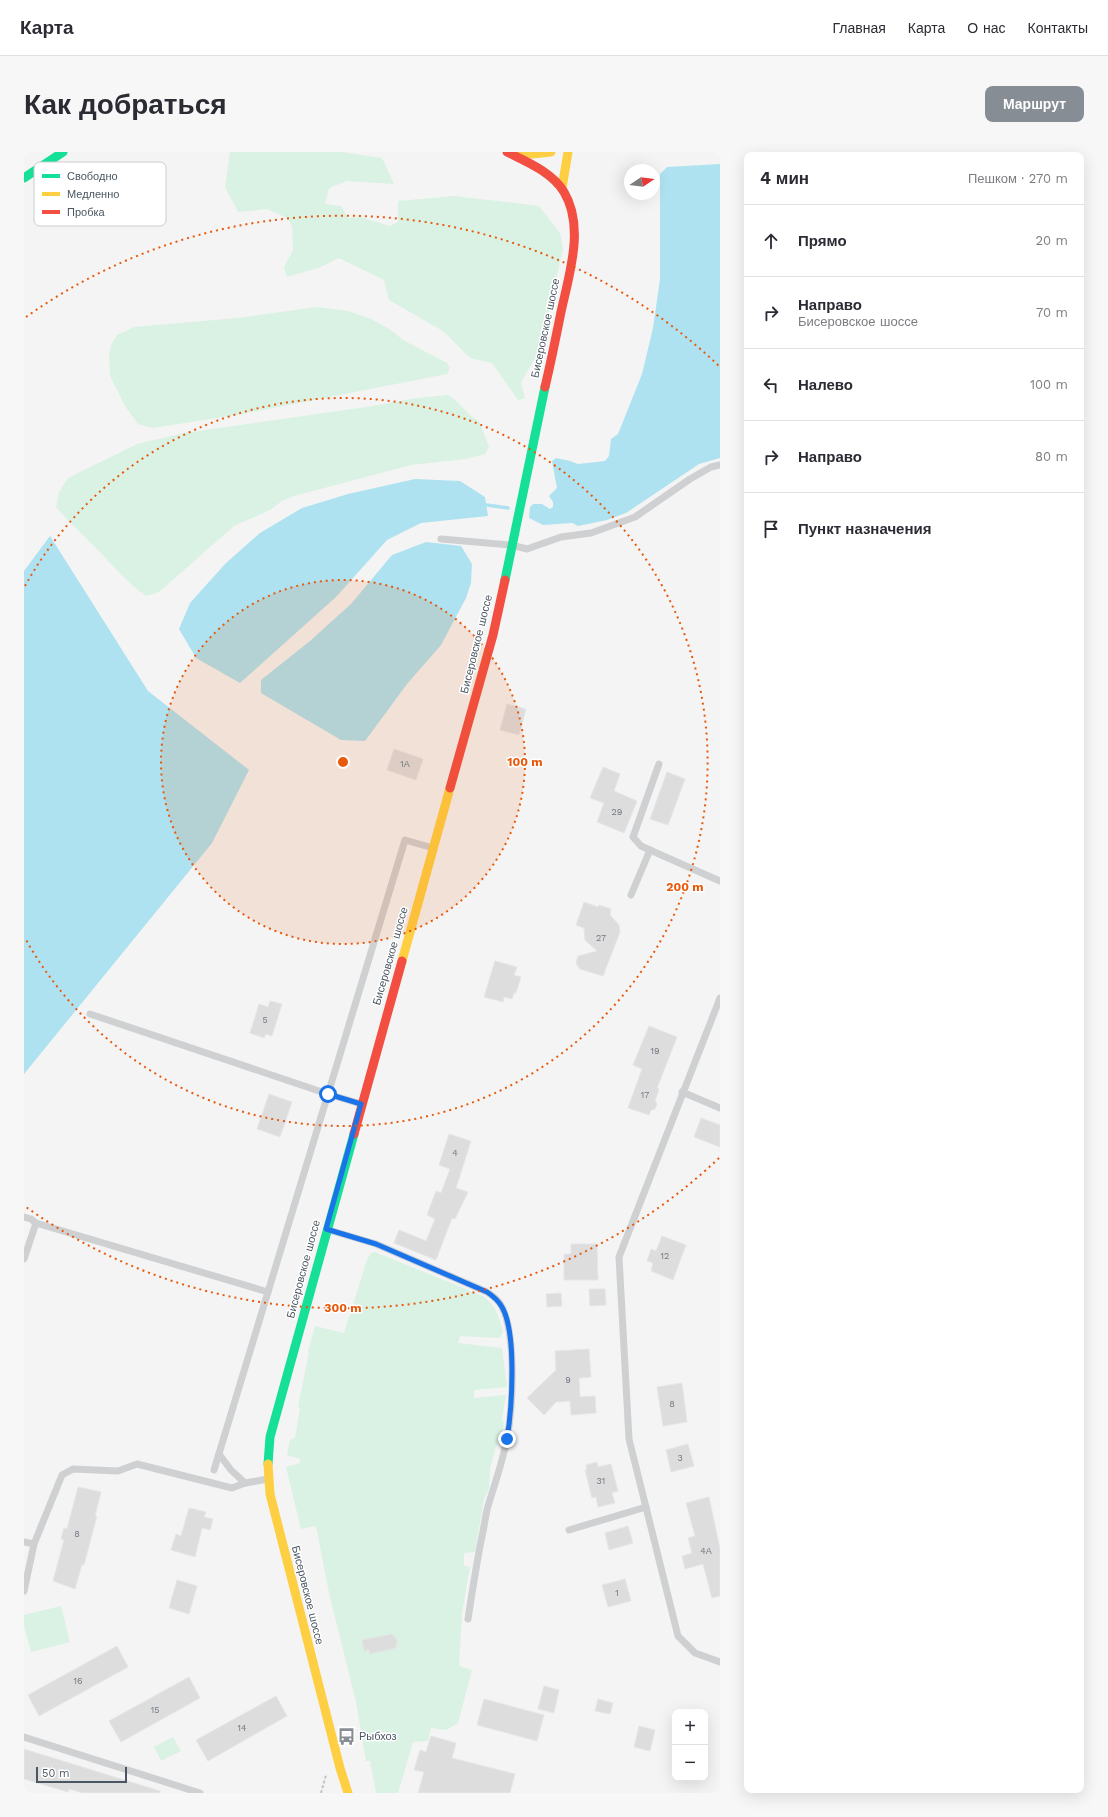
<!DOCTYPE html>
<html lang="ru">
<head>
<meta charset="utf-8">
<style>
  body { margin:0; font-family:"Work Sans",sans-serif; background:#f7f7f7; color:#2b2b33 }
  .controls { position:absolute; right:12px; bottom:12px; display:grid; overflow:hidden; border-radius:8px; box-shadow:0 4px 16px #0002 }
  .controls button { width:36px; height:36px; display:grid; place-items:center; padding:0; border:0; border-bottom:1px solid #e1e1e2; background:#fff; color:#2b2b33; font:20px sans-serif }
  .compass { position:absolute; left:600px; top:12px; width:36px; height:36px; border-radius:50%; background:#fff; box-shadow:0 4px 16px #0002; rotate:77deg }
  .scale { position:absolute; left:12px; bottom:10px; width:91px; box-sizing:border-box; padding-left:4px; border:2px solid #4a5661; border-top:0; font-size:11px; line-height:14px; white-space:nowrap; color:#4a5661; -webkit-text-stroke:3px #fff; paint-order:stroke }
  .stop { position:absolute; width:12px; height:12px; margin:-9px; border:3px solid #1a73e8; border-radius:50%; background:#fff }
  .stop.end { background:#1a73e8; border-color:#fff; box-shadow:0 1px 4px #0008 }
  .list { margin:0; padding:0; list-style:none }
  h2 { display:flex; justify-content:space-between; align-items:center; height:52px; margin:0; padding:0 16px; font-size:17px }
  h2 small { font-size:13px; font-weight:400; color:#7c7c81 }
  .list li { display:grid; grid-template-columns:26px 1fr auto; gap:12px; align-items:center; box-sizing:border-box; height:72px; padding:0 16px; border-top:1px solid #e1e1e2 }
  .list b { display:block; font-size:15px; white-space:nowrap }
  .list p { margin:0; font-size:13px; white-space:nowrap; color:#7c7c81 }
  .list em { font-size:13px; font-style:normal; color:#7c7c81 }
  .icon { flex:none; width:22px; height:22px; fill:none; stroke:currentColor; stroke-width:2; stroke-linecap:round; stroke-linejoin:round }
  .map { position:relative; flex:none; width:696px; height:1641px; overflow:hidden; border-radius:8px }
  header { display:flex; align-items:center; gap:24px; box-sizing:border-box; height:56px; padding:0 20px; background:#fff; border-bottom:1px solid #e1e1e2 }
  header strong { font-size:19px }
  nav { display:flex; gap:22px; margin-inline-start:auto; font-size:14px }
  .intro { display:flex; align-items:center; justify-content:space-between; box-sizing:border-box; height:96px; padding:0 24px }
  h1 { margin:0; font-size:28px }
  .button { padding:10px 18px; border-radius:8px; background:#868d94; color:#fff; font-size:14px; font-weight:700 }
  main { display:flex; gap:24px; padding:0 24px }
  aside { flex:1; background:#fff; border-radius:8px; box-shadow:0 4px 16px #0002 }
  .map>svg:first-child { display:block }
  .green { fill:#d9f2e3 }
  .water { fill:#aee2f0 }
  .lines { fill:none; stroke-linecap:round; stroke-linejoin:round }
  .stream { stroke:#aee2f0; stroke-width:3.5 }
  .building { fill:#ddddde; stroke:#e5e6e7 }
  .path { stroke:#bcc7c4; stroke-width:2; stroke-dasharray:3 2; stroke-linecap:butt }
  .lane { stroke:#ced0d2; stroke-width:7 }
  .fast { stroke:#16e098; stroke-width:9 }
  .slow { stroke:#ffcf43; stroke-width:9 }
  .jam { stroke:#f24e42; stroke-width:9 }
  .route { stroke:#1a73e8; stroke-width:5 }
  .ring { fill:none; stroke:#e8590c; stroke-width:2; stroke-dasharray:2 4 }
  .labels { text-anchor:middle; stroke-width:3; stroke-linejoin:round; paint-order:stroke }
  .number-label { font-size:9px; fill:#707881 }
  .street-label { font-size:11px; fill:#4a5661; stroke:#fff }
  .poi-label { font-size:11px; fill:#4a5661; stroke:#fff; text-anchor:start }
  .key { fill:#fff; stroke:#c9ccd0; stroke-width:1 }
  .key-label { font-size:11px; fill:#4a5661 }
  .centre { fill:#e8590c; stroke:#fff; stroke-width:2 }
  .ring-label { font-size:12px; text-anchor:middle; font-weight:bold; fill:#e8590c; stroke:#fff; stroke-width:3; stroke-linejoin:round; paint-order:stroke }
</style>
</head>
<body>
<header>
<strong>Карта</strong>
<nav><a>Главная</a><a>Карта</a><a>О нас</a><a>Контакты</a></nav>
</header>
<div class="intro"><h1>Как добраться</h1><a class="button">Маршрут</a></div>
<main>
<div class="map">
<svg width="696" height="1641" viewBox="0 0 696 1641">
  <rect width="100%" height="100%" fill="#f4f4f4"/>
  <g class="green">
    <path d="M206 0H318L358 6 370 32 323 29 305 36 301 52 317 54 324 66 336 65 366 74 374 70V49L430 44 515 54 536 81 539 97 517 196 497 230 501 246 494 248 468 211 446 206 419 179 365 148 360 128 315 106 297 115 263 125 260 115 269 98 268 74 263 66 243 57 214 60 201 35Z"/>
    <path d="M293 155 324 159 347 167 367 178 379 188 423 211 426 216 423 222 218 262 129 276 114 272 101 254 86 224 85 201 88 191 93 183 110 175 214 166Z"/>
    <path d="M424 243C436 250 442 262 455 269L465 295 461 302 442 307 387 313 270 344 258 349 246 358 210 374 135 440 122 444C104 431 90 415 75 399 60 384 46 371 32 355L35 340 44 326 113 292 160 281 349 254 393 246Z"/>
    <path d="M351 1100 459 1144C472 1154 475 1164 479 1180L476 1186 436 1184 434 1191 478 1196 483 1235 450 1238V1246L482 1243 478 1267 480 1271 477 1285 472 1294 466 1317 465 1336 460 1347 451 1400 440 1401V1414L446 1415 438 1461 435 1514 448 1518 434 1571 422 1578 407 1576 404 1589 389 1590 374 1641H352L346 1609H342L332 1550 305 1441 292 1374 277 1377 262 1315 276 1311V1307L263 1303 266 1288 271 1286 276 1256 274 1255 285 1200 284 1199 291 1174 320 1181 343 1108 347 1101Z"/>
    <path d="M37 1454 46 1490 7 1500 0 1473V1463Z"/>
    <path d="M149 1585 157 1599 137 1609 130 1595Z"/>
  </g>
  <g class="water">
    <path d="M696 12V306L675 312 602 361 583 368 554 374 548 371 519 373 505 366 506 355 509 352H518L526 357 529 355V350L525 344 533 336 528 309 532 306 546 309 554 312 581 309 585 304 587 287 594 282 618 222 629 176 636 127V22L643 15Z"/>
    <path d="M391 327 436 329 461 345 464 364 397 371 363 388 312 445 216 531 172 506 155 477 166 451 202 411 236 381 278 356 324 342Z"/>
    <path d="M26 384 124 539 225 618 188 691 0 922V419Z"/>
    <path d="M402 390 437 394 448 412 447 431 442 446 417 493 383 532 341 589 317 588 237 541V528L286 489 327 452 368 403Z"/>
  </g>
  <g class="lines">
    <path class="stream" d="M463 353 484 356"/>
  </g>
  <g class="building">
    <path d="M483 552 502 557 495 583 476 578Z"/>
    <path d="M370 597 399 607 392 628 363 618Z"/>
    <path d="M579 615 596 622 590 639 613 649 600 681 573 670 580 651 566 646Z"/>
    <path d="M643 620 661 627 644 673 626 667Z"/>
    <path d="M560 750 574 755 575 753 587 757 586 763 595 773 596 780 579 824 556 817 552 811 554 804 573 799 561 788 560 776 552 773Z"/>
    <path d="M471 809 493 815 490 823 497 825 492 841H490L488 847 480 845 479 850 460 845Z"/>
    <path d="M246 849 258 852 248 884 242 882 240 886 226 881 235 852 244 855Z"/>
    <path d="M625 874 653 885 633 936 635 937 631 949 633 952 631 957 627 958 625 963 604 956 618 917 609 913Z"/>
    <path d="M245 942 268 950 256 985 233 977Z"/>
    <path d="M677 966 696 973V995L670 985Z"/>
    <path d="M425 982 447 989 432 1036 444 1040 431 1067 428 1066 412 1108 370 1091 375 1078 402 1089 411 1067 403 1063 412 1039 417 1041 426 1017 415 1013Z"/>
    <path d="M638 1084 662 1093 649 1128 627 1119 629 1111 623 1109 627 1097 632 1099Z"/>
    <path d="M547 1092H573L574 1128H540V1102H547Z"/>
    <path d="M565 1137H581L582 1153 566 1154Z"/>
    <path d="M537 1141 538 1154 523 1155 522 1142Z"/>
    <path d="M565 1197 567 1225 555 1226 556 1245 571 1244 572 1261 547 1263 546 1249 532 1250 520 1263 503 1246 532 1218 531 1199Z"/>
    <path d="M658 1231 663 1270 639 1274 633 1235Z"/>
    <path d="M664 1292 670 1314 647 1320 642 1298Z"/>
    <path d="M573 1310 574 1315 587 1312 594 1339 588 1341 591 1351 574 1355 572 1345 568 1346 561 1318H563L562 1313Z"/>
    <path d="M54 1335 77 1340 71 1364H73L60 1413 58 1412 51 1437 29 1429 40 1388 37 1387 40 1376 43 1377Z"/>
    <path d="M685 1345 696 1397V1444L688 1446 679 1412 661 1417 658 1404 668 1401 664 1386 671 1384 662 1351Z"/>
    <path d="M165 1356 182 1360 180 1365 189 1367 186 1378 178 1376 171 1405 147 1398 152 1382 157 1384Z"/>
    <path d="M604 1374 609 1391 585 1398 581 1381Z"/>
    <path d="M601 1427 607 1449 584 1455 578 1433Z"/>
    <path d="M153 1428 173 1434 165 1462 145 1456Z"/>
    <path d="M368 1482 373 1488 372 1496 346 1502 345 1498 340 1499 338 1488Z"/>
    <path d="M93 1494 104 1515 15 1564 4 1543Z"/>
    <path d="M165 1525 176 1546 97 1590 85 1569Z"/>
    <path d="M520 1534 535 1538 530 1561 514 1557Z"/>
    <path d="M252 1544 263 1564 184 1609 172 1588Z"/>
    <path d="M460 1547 520 1563 513 1589 453 1573Z"/>
    <path d="M574 1547 589 1551 586 1562 571 1559Z"/>
    <path d="M615 1574 631 1578 626 1599 610 1595Z"/>
    <path d="M407 1584 432 1591 428 1606 491 1622 486 1641H394L400 1620 390 1618 396 1598 402 1600Z"/>
    <path d="M0 1597 136 1639V1641H59L45 1637 44 1640 0 1627Z"/>
  </g>
  <g class="lines">
    <path class="path" d="M297 1641 302 1623"/>
    <g class="lane">
      <path d="M417 387 487 393 503 397 537 385 567 381 611 365 666 327 687 315 696 313"/>
      <path d="M626 698 617 694 609 685 635 612"/>
      <path d="M607 743 626 698 696 729"/>
      <path d="M696 846 595 1105 605 1287 654 1484 671 1501 696 1510"/>
      <path d="M66 862 304 942 337 952"/>
      <path d="M658 940 696 956"/>
      <path d="M0 1065 7 1067 12 1071 244 1140"/>
      <path d="M305 1078 352 1092 463 1140C470 1145 476 1149 479 1157 492 1186 489 1256 483 1286 479 1309 471 1331 464 1354 461 1365 460 1377 457 1389 452 1415 448 1441 444 1467"/>
      <path d="M0 1107 12 1071"/>
      <path d="M195 1302 207 1318 221 1331"/>
      <path d="M190 1318 381 688 409 696"/>
      <path d="M545 1378 622 1355"/>
      <path d="M0 1390 10 1392"/>
      <path d="M0 1439 10 1392 38 1323 49 1317 94 1319 113 1312 208 1336 221 1331 244 1327"/>
      <path d="M0 1585 176 1641"/>
    </g>
    <g class="fast">
      <path d="M0 26 39 0"/>
      <path d="M481 428 521 235"/>
      <path d="M244 1312 246 1285 330 982"/>
    </g>
    <g class="slow">
      <path d="M492 1 508 2 527 0"/>
      <path d="M538 36 544 0"/>
      <path d="M378 809 426 636"/>
      <path d="M244 1312 246 1342 316 1616 324 1641"/>
    </g>
    <g class="jam">
      <path d="M483 0C503 10 528 20 540 40 561 75 545 123 537 160 532 185 527 210 521 235"/>
      <path d="M426 636 469 483 481 428"/>
      <path d="M330 982 378 809"/>
    </g>
  </g>
  <g class="lines">
    <path class="route" d="M304 942 337 952 302 1077 352 1092 463 1140C469 1144 474 1148 478 1155 493 1181 488 1256 483 1287"/>
  </g>
  <circle cx="319" cy="610" r="182" fill="#e8590c" fill-opacity=".12"/>
  <g class="ring">
    <circle cx="319" cy="610" r="182"/>
    <path d="M1 434A364 364 0 1 1 1 786"/>
    <path d="M695 1006A546 546 0 0 1 2 1055M2 165A546 546 0 0 1 695 214"/>
  </g>
  <defs>
    <symbol id="bus-bare" viewBox="-9 -9 18 18"><path d="M-5-6H5V4H4V6H2V4H-2V6H-4V4H-5ZM-3.5-4V0h7V-4ZM-3.5 1.2v1.5H-2V1.2ZM2 1.2v1.5H3.5V1.2Z" fill="#868d94" stroke="#fff" stroke-width="2.5" paint-order="stroke"/></symbol>
  </defs>
  <g fill-rule="evenodd">
    <use href="#bus-bare" x="310" y="1572" width="25" height="25"/>
  </g>
  <g class="labels">
    <g class="number-label">
      <text x="381" y="615">1А</text>
      <text x="593" y="663">29</text>
      <text x="577" y="789">27</text>
      <text x="241" y="871">5</text>
      <text x="631" y="902">19</text>
      <text x="621" y="946">17</text>
      <text x="431" y="1004">4</text>
      <text x="641" y="1107">12</text>
      <text x="544" y="1231">9</text>
      <text x="648" y="1255">8</text>
      <text x="656" y="1309">3</text>
      <text x="577" y="1332">31</text>
      <text x="53" y="1385">8</text>
      <text x="682" y="1402">4А</text>
      <text x="593" y="1444">1</text>
      <text x="54" y="1532">16</text>
      <text x="131" y="1561">15</text>
      <text x="218" y="1579">14</text>
    </g>
    <g class="street-label">
      <text transform="translate(521 176) rotate(-78)" y="4">Бисеровское шоссе</text>
      <text transform="translate(452 492) rotate(-76)" y="4">Бисеровское шоссе</text>
      <text transform="translate(366 804) rotate(-74)" y="4">Бисеровское шоссе</text>
      <text transform="translate(279 1117) rotate(-75)" y="4">Бисеровское шоссе</text>
      <text transform="translate(284 1443) rotate(76)" y="4">Бисеровское шоссе</text>
    </g>
    <g class="poi-label">
      <text x="335" y="1588">Рыбхоз</text>
    </g>
  </g>
  <rect x="10" y="10" width="132" height="64" rx="6" class="key"/>
  <rect x="18" y="22" width="18" height="4" fill="#16e098"/>
  <rect x="18" y="40" width="18" height="4" fill="#ffcf43"/>
  <rect x="18" y="58" width="18" height="4" fill="#f24e42"/>
  <g class="key-label">
    <text x="43" y="28">Свободно</text>
    <text x="43" y="46">Медленно</text>
    <text x="43" y="64">Пробка</text>
  </g>
  <circle cx="319" cy="610" r="6" class="centre"/>
  <g class="ring-label">
    <text x="501" y="614">100 m</text>
    <text x="661" y="739">200 m</text>
    <text x="319" y="1160">300 m</text>
  </g>
</svg>
<div class="controls">
<button>+</button>
<button>−</button>
</div>
<svg class="compass" viewBox="-18 -18 36 36"><path d="M0-13l5 13h-10z" fill="#e53935"/><path d="M0 13l5-13h-10z" fill="#7c7c81"/></svg>
<div class="scale">50 m</div>
<div class="stop" style="left:304px;top:942px"></div>
<div class="stop end" style="left:483px;top:1287px"></div>
</div>
<aside>
<h2>4 мин<small>Пешком · 270 m</small></h2>
<ul class="list">
<li><svg class="icon" aria-label="ahead" viewBox="0 0 24 24"><path d="M12 20V5M6 11l6-6 6 6"/></svg><div><b>Прямо</b></div><em>20 m</em></li>
<li><svg class="icon" aria-label="right" viewBox="0 0 24 24"><path d="M7 20v-9h11M14 6l5 5-5 5"/></svg><div><b>Направо</b><p>Бисеровское шоссе</p></div><em>70 m</em></li>
<li><svg class="icon" aria-label="left" viewBox="0 0 24 24"><path d="M17 20v-9H6M10 6l-5 5 5 5"/></svg><div><b>Налево</b></div><em>100 m</em></li>
<li><svg class="icon" aria-label="right" viewBox="0 0 24 24"><path d="M7 20v-9h11M14 6l5 5-5 5"/></svg><div><b>Направо</b></div><em>80 m</em></li>
<li><svg class="icon" aria-label="arrive" viewBox="0 0 24 24"><path d="M6 21V4h12l-3 4 3 4H6"/></svg><div><b>Пункт назначения</b></div></li>
</ul>
</aside>
</main>
</body>
</html>
